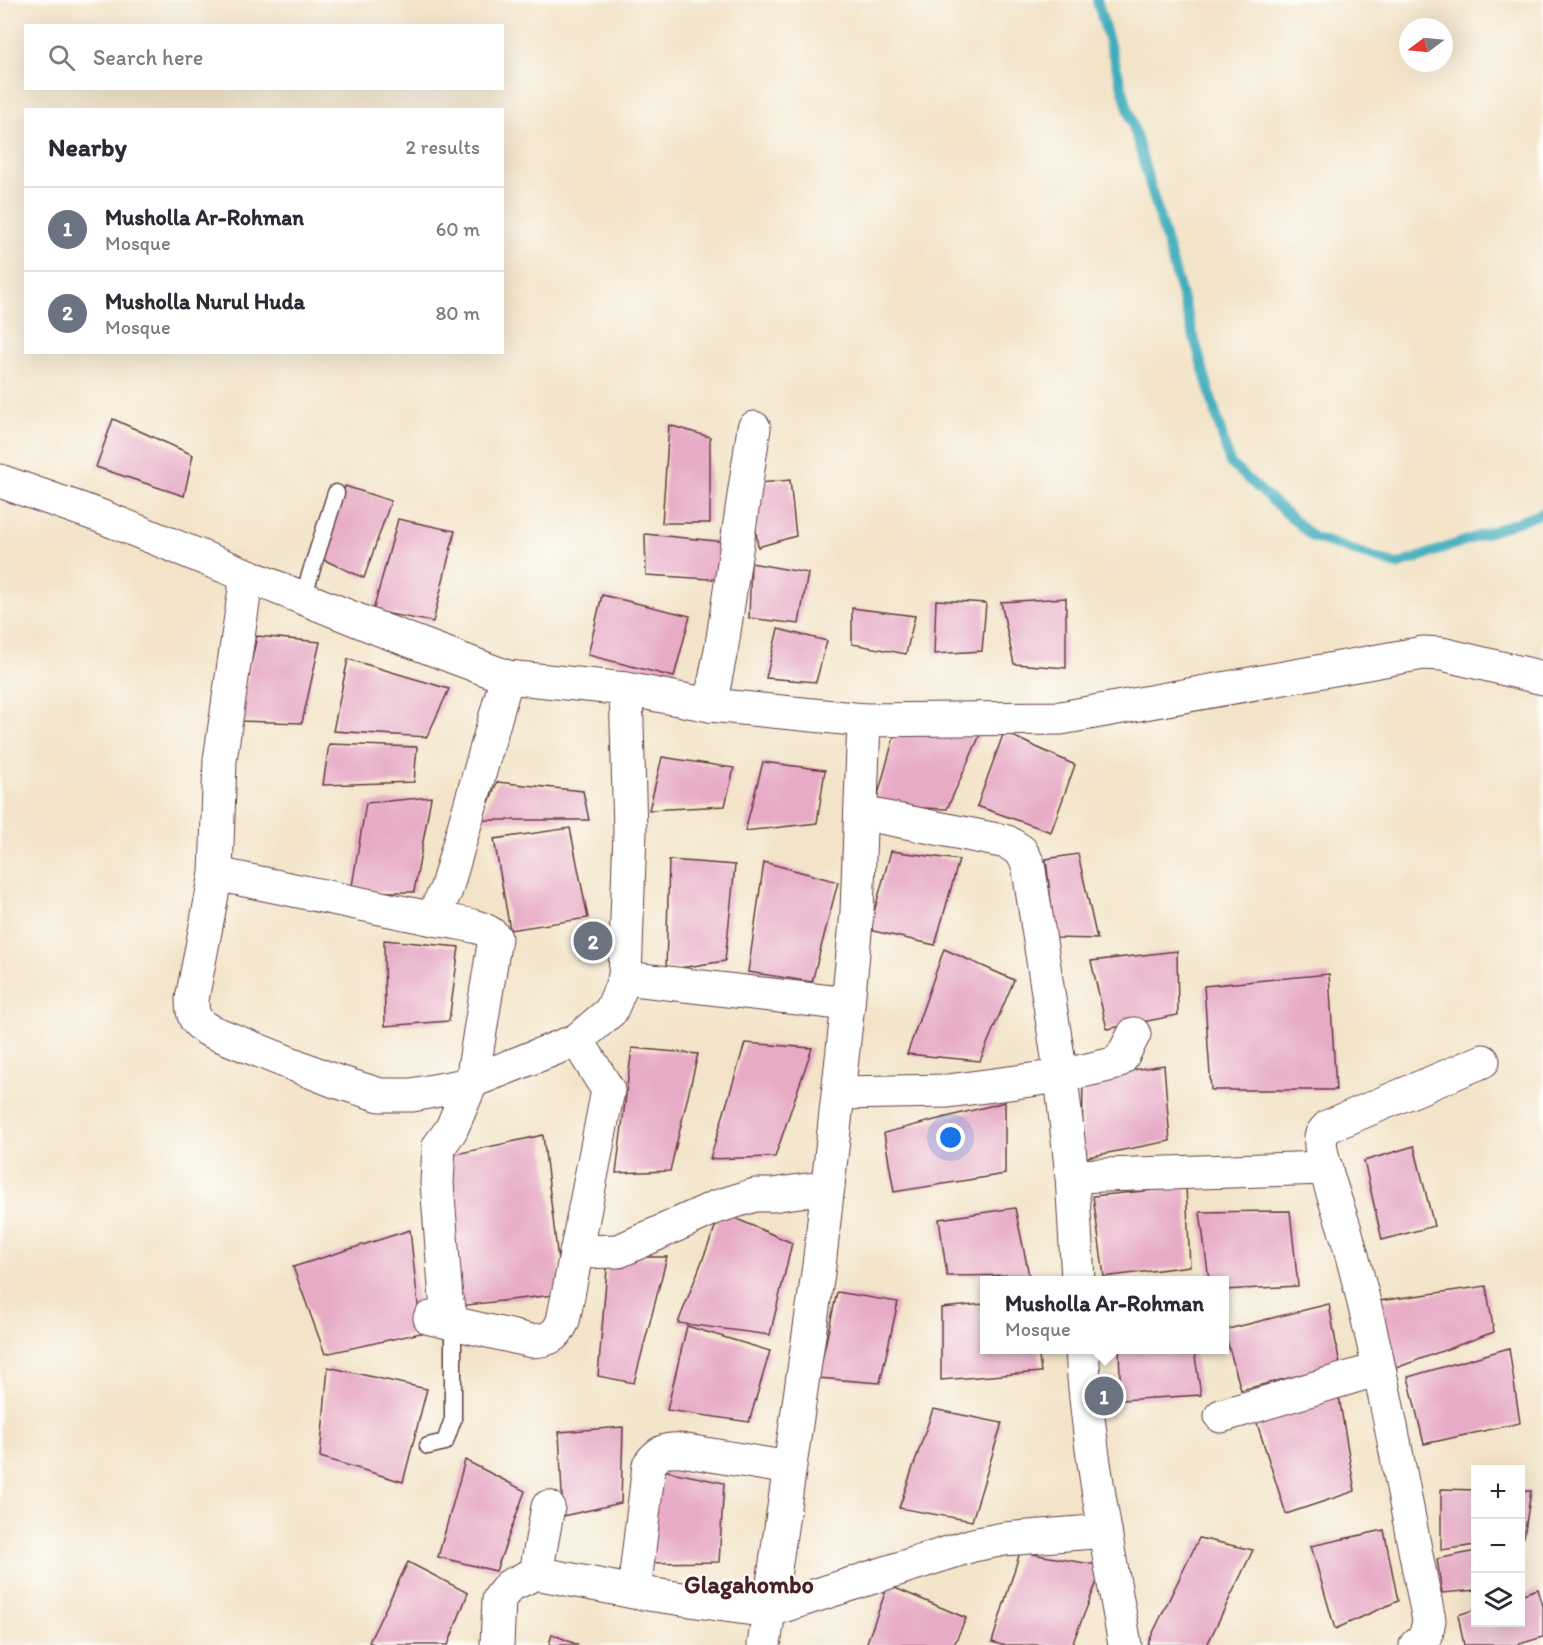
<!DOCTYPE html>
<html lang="en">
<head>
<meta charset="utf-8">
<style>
  body { margin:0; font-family:Itim,sans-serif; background:#f7f7f7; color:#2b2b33 }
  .controls { position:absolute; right:18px; bottom:18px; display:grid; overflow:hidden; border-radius:0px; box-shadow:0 6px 24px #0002 }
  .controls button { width:54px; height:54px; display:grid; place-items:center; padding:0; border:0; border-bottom:2px solid #e1e1e2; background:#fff; color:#2b2b33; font:30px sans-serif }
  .compass { position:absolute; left:1399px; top:18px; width:54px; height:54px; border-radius:50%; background:#fff; box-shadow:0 6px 24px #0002; rotate:254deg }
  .you { position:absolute; left:951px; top:1138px; width:21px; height:21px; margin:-15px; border:4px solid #fff; border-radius:50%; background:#1a73e8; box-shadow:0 0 0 9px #1a73e833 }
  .badge { display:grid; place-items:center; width:39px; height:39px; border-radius:50%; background:#7c3aed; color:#fff; font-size:20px; font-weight:700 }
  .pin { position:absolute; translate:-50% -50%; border:3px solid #fff; box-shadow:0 2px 6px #0006 }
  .popup { position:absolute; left:980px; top:1276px; width:249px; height:78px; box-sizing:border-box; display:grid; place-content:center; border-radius:0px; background:#fff; filter:drop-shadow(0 2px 4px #0005); font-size:20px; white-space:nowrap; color:#7c7c81 }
  .popup b { font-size:22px; color:#2b2b33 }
  .popup::after { content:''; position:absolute; left:50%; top:100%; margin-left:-12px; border:12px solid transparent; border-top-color:#fff }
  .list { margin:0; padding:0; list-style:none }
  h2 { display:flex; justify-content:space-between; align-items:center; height:78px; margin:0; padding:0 24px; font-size:26px }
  h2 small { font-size:20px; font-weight:400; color:#7c7c81 }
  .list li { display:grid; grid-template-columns:39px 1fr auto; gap:18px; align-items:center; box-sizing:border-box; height:84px; padding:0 24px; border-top:2px solid #e1e1e2 }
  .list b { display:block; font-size:22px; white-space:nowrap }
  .list p { margin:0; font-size:20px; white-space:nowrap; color:#7c7c81 }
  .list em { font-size:20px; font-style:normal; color:#7c7c81 }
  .icon { flex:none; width:33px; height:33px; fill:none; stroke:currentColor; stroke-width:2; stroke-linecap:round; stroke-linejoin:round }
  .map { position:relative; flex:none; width:1543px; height:1645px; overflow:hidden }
  .search { position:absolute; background:#fff; box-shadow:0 6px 24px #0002; left:24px; top:24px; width:480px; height:66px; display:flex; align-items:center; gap:15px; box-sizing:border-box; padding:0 21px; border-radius:0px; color:#7c7c81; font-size:22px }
  .panel { position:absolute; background:#fff; box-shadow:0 6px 24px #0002; left:24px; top:108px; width:480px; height:246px; border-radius:0px }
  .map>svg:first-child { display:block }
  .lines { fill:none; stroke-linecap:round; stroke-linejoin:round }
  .stream { stroke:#3fadbd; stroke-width:10 }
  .building { fill:#e7abc6 }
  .service-casing { stroke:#633d43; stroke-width:19 }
  .minor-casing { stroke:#633d43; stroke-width:35 }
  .service { stroke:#fff; stroke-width:16 }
  .minor { stroke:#fff; stroke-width:33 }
  .labels { text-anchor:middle; stroke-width:4.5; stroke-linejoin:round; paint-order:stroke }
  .quarter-label { font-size:24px; font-weight:bold; fill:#4a1f2b; stroke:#fdfcf7 }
</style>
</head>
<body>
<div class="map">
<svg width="1543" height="1645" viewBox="0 0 1543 1645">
  <rect width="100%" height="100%" fill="#fdfcf7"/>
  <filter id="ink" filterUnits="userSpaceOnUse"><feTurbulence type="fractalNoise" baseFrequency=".0167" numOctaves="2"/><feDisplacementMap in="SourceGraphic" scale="12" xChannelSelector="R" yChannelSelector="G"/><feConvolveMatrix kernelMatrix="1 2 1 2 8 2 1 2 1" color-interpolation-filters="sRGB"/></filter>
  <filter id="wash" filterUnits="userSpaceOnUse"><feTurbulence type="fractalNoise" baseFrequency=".008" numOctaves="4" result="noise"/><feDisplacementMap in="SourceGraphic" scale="24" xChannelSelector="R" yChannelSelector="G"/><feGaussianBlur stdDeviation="1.35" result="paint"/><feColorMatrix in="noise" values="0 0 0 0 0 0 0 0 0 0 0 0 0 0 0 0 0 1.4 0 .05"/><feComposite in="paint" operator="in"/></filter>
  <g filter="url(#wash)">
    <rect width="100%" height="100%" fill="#f3e4c9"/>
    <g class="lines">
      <path class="stream" d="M1097 0 1230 463 1313 537 1397 565 1543 513"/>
    </g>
    <g id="blocks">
      <g class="building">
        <path d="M113 419 193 455 184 496 96 467Z"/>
        <path d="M669 425 710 437V523H662Z"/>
        <path d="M790 480 796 536 758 547 750 484Z"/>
        <path d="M345 486 391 501 364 578 322 559Z"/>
        <path d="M398 519 455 531 433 622 373 611Z"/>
        <path d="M645 534 726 542V580L646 575Z"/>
        <path d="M751 563 808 573 799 624 749 618Z"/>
        <path d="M602 595 690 616 674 677 588 655Z"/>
        <path d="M1066 598V668L1014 664 1001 602Z"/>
        <path d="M936 600 986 603 982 651 934 654Z"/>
        <path d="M852 608 915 616 906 654 852 644Z"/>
        <path d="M778 629 827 641 816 682 766 678Z"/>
        <path d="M257 636 320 642 302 723 238 721Z"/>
        <path d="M348 659 449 689 427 737 333 731Z"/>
        <path d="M896 729 980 735 947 809 875 806Z"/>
        <path d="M1004 732 1075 765 1051 832 977 806Z"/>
        <path d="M329 744 417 747 414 782 323 785Z"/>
        <path d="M662 757 734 768 725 806 649 810Z"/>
        <path d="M763 762 825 770 817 823 745 831Z"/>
        <path d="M497 782 583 791 589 820H482Z"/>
        <path d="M431 797 414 892H351L366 803Z"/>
        <path d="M570 828 588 918 510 930 494 839Z"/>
        <path d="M891 851 959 860 935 945 869 930Z"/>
        <path d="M1078 854 1097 939 1055 938 1046 859Z"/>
        <path d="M669 860 735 865 725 961 666 970Z"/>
        <path d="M764 862 838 882 812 982 748 972Z"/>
        <path d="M384 940 459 947 449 1021 385 1026Z"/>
        <path d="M944 949 1014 980 980 1061 907 1054Z"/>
        <path d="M1177 951 1178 1015 1107 1029 1091 961Z"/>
        <path d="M1329 974 1336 1090H1211L1204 986Z"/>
        <path d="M745 1043 812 1048 775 1157 710 1159Z"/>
        <path d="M632 1048 698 1054 670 1171 616 1173Z"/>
        <path d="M1164 1065 1170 1141 1082 1158 1083 1078Z"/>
        <path d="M1005 1102V1174L894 1192 884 1133Z"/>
        <path d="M543 1135 562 1294 459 1306 447 1156Z"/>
        <path d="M1414 1146 1434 1226 1382 1240 1364 1161Z"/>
        <path d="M1186 1187 1190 1266 1104 1277 1093 1196Z"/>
        <path d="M1015 1208 1029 1275 947 1276 939 1219Z"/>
        <path d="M1290 1211 1298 1286 1224 1290V1280H1209L1200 1212Z"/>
        <path d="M721 1212 792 1243 770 1335 678 1323Z"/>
        <path d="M410 1230 421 1333 325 1354 293 1267Z"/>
        <path d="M608 1257H667L634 1383 598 1376Z"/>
        <path d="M1486 1286 1494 1332 1396 1368 1379 1301Z"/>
        <path d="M837 1292 898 1302 880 1383 818 1378Z"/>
        <path d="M984 1304V1350H1038L1041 1372 941 1380V1308Z"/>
        <path d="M1329 1304 1340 1365 1241 1390 1224 1330Z"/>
        <path d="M687 1326 770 1351 749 1422 667 1410Z"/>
        <path d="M1509 1348 1520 1423 1424 1444 1408 1377Z"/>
        <path d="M1119 1350H1194L1201 1395 1121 1400Z"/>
        <path d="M328 1367 427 1389 403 1482 320 1457Z"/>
        <path d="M1339 1397 1355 1491 1286 1514 1256 1420Z"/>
        <path d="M933 1409 1002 1423 972 1521 899 1508Z"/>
        <path d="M623 1427 621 1503 563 1516 559 1432Z"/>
        <path d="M465 1460 525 1491 496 1571 438 1557Z"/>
        <path d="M662 1470 724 1483 719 1562 648 1563Z"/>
        <path d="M1441 1489 1476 1490V1545L1441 1550Z"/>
        <path d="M1520 1491H1531L1524 1537H1520Z"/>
        <path d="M1384 1530 1398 1601 1335 1629 1311 1546Z"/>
        <path d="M1199 1538 1253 1550 1207 1645H1147Z"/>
        <path d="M1476 1551V1590L1442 1593 1437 1559Z"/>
        <path d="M1020 1552 1103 1566 1072 1645H1002L992 1642Z"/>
        <path d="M408 1562 468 1593 448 1645H376L369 1642Z"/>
        <path d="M888 1585 966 1618 954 1645H866Z"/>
        <path d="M1538 1589 1543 1606V1637L1516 1645H1464L1458 1615 1476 1609V1622H1520V1595Z"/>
        <path d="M552 1634 578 1645H549Z"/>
      </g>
    </g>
  </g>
  <g filter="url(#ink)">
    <use href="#blocks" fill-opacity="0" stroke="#633d43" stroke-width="1.5"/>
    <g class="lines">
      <defs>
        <g id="service">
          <path d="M303 597 336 493"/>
          <path d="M428 1446 445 1442 453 1419V1323"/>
        </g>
        <g id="minor">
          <path d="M0 481 100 516 377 628 507 677 626 689 710 705 864 720 1061 718 1423 653 1442 654 1543 678"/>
          <path d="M247 575 220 760 216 874 192 999C192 1016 195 1023 210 1031L332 1080 380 1095H412L460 1086 577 1040"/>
          <path d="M626 689 630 831 625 978 848 1004"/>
          <path d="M710 705 722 645 754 428"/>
          <path d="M861 813 1007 842 1021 851 1028 864 1061 1076 1072 1176 1078 1280"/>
          <path d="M216 874 434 919 439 904 446 890 507 677"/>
          <path d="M434 919C450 922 487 925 495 938L472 1081 451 1130 439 1146 437 1183 446 1299 453 1323"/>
          <path d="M839 1093 948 1091 1061 1076 1113 1064 1121 1059 1134 1034"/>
          <path d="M1072 1176 1326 1168"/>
          <path d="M576 1252 619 1251 716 1207 755 1195H772L828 1187"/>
          <path d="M430 1318 532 1341C549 1340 556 1337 563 1321L608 1090 577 1040 611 1011 625 978"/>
          <path d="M1082 1350C1088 1449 1108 1547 1125 1645"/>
          <path d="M1221 1416 1379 1369"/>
          <path d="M548 1507 536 1573 634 1592 767 1611 973 1545 1004 1539 1105 1531"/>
          <path d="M634 1592 649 1465C658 1452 665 1449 681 1450L789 1468"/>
          <path d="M497 1645 499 1599 509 1586 536 1573"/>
          <path d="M764 1645 819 1266 848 1004 857 912 864 720"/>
          <path d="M1416 1645 1426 1636 1429 1620C1403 1493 1382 1363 1347 1237 1342 1217 1317 1154 1321 1137 1322 1132 1326 1129 1329 1126L1483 1061"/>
        </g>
      </defs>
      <use href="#service" class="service-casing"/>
      <use href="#minor" class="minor-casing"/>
      <use href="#service" class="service"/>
      <use href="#minor" class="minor"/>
    </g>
  </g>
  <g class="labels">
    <g class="quarter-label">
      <text x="749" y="1593">Glagahombo</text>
    </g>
  </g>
</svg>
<div class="controls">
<button>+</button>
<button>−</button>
<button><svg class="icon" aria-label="layers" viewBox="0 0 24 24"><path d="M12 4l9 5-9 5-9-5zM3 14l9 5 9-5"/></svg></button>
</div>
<svg class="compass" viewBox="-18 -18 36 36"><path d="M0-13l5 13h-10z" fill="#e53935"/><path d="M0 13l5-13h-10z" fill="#7c7c81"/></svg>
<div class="you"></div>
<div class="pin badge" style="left:1104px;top:1396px;background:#6b7280">1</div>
<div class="popup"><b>Musholla Ar-Rohman</b>Mosque</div>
<div class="pin badge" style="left:593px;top:941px;background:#6b7280">2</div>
<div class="search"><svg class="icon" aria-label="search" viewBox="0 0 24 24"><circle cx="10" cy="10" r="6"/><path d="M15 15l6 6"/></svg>Search here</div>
<section class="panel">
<h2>Nearby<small>2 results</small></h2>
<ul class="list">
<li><span class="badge" style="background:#6b7280">1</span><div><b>Musholla Ar-Rohman</b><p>Mosque</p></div><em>60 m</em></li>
<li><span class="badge" style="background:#6b7280">2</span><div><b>Musholla Nurul Huda</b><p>Mosque</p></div><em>80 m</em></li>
</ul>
</section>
</div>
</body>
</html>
